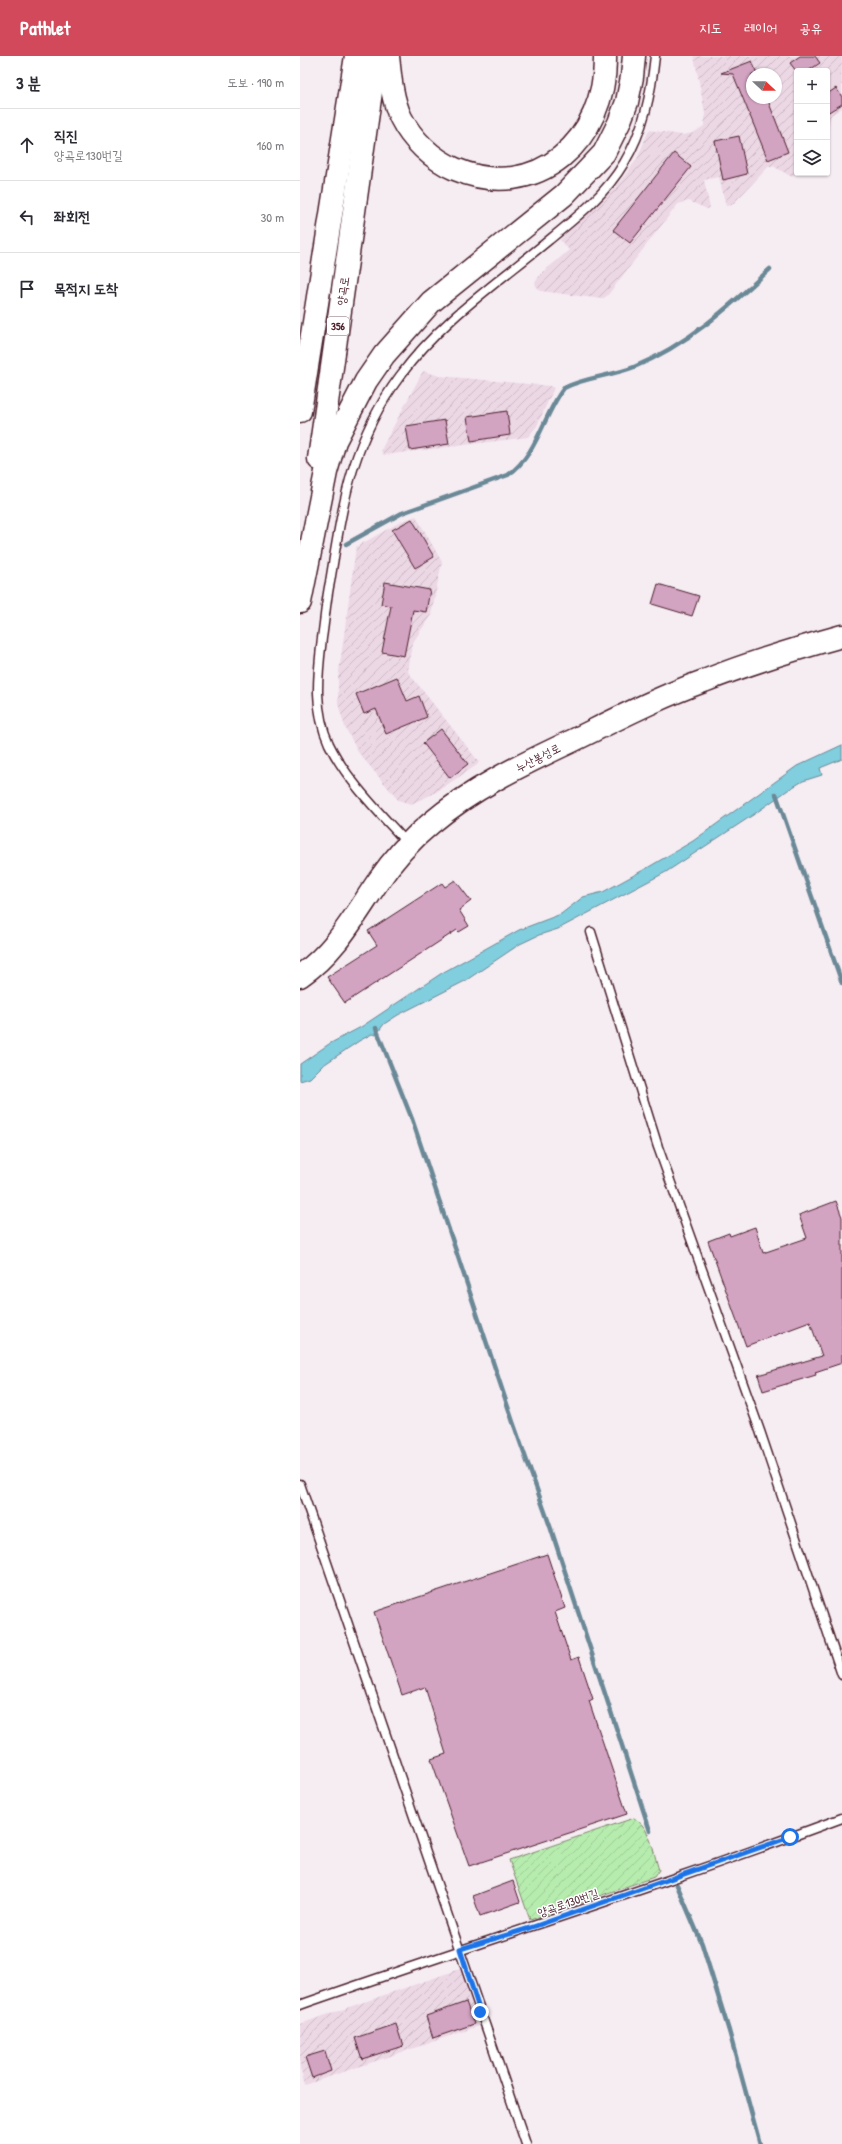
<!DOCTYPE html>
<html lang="ko">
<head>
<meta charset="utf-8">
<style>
  body { margin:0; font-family:"Patrick Hand","Poor Story",sans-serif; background:#f7f7f7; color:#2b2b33 }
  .controls { position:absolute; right:12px; top:12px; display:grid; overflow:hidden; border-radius:4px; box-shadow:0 1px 3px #0004 }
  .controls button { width:36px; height:36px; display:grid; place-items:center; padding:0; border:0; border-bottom:1px solid #e1e1e2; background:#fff; color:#2b2b33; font:20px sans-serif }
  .compass { position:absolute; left:446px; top:12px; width:36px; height:36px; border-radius:50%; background:#fff; box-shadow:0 1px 3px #0004; rotate:112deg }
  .stop { position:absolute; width:12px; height:12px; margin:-9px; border:3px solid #1a73e8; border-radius:50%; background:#fff }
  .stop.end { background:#1a73e8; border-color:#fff; box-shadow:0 1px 4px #0008 }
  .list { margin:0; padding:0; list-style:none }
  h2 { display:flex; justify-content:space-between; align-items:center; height:52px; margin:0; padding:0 16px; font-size:17px }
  h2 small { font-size:13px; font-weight:400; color:#7c7c81 }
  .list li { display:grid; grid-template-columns:26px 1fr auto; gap:12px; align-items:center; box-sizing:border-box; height:72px; padding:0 16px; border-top:1px solid #e1e1e2 }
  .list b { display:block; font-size:15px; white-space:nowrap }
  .list p { margin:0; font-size:13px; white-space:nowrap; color:#7c7c81 }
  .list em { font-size:13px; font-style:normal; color:#7c7c81 }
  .icon { flex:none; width:22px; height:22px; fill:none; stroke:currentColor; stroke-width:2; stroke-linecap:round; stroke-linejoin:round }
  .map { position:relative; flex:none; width:542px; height:2088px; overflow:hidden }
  header { display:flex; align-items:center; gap:24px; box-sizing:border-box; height:56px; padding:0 20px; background:#d1495b; color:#fff }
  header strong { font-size:19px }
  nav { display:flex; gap:22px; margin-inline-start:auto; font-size:14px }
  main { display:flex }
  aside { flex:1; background:#fff }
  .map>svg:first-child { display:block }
  .industrial { fill:url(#industrial-furrows); fill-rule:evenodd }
  .garden { fill:url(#garden-furrows); stroke:#80866c }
  .water { fill:#80cede; stroke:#6a8896 }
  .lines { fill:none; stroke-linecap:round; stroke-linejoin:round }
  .stream { stroke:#6a8896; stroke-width:4.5 }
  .building { fill:#d3a3c2; stroke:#4a1f2b }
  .lane-casing { stroke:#4a1f2b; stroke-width:11 }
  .secondary-casing { stroke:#4a1f2b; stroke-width:25 }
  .highway-casing { stroke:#4a1f2b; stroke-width:25 }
  .lane { stroke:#fff; stroke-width:8 }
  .secondary { stroke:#fff; stroke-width:22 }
  .highway { stroke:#fff; stroke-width:22 }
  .route { stroke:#1a73e8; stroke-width:5 }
  .labels { text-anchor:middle; stroke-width:3; stroke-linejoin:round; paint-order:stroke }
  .shield { fill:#fff; stroke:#80626b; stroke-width:1 }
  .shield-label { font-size:11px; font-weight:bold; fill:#4a1f2b }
  .street-label { font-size:12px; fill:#4a1f2b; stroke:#fff }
</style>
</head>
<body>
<header>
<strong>Pathlet</strong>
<nav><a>지도</a><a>레이어</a><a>공유</a></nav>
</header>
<main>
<aside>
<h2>3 분<small>도보 · 190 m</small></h2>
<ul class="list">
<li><svg class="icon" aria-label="ahead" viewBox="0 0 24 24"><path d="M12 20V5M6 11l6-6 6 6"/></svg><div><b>직진</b><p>양곡로130번길</p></div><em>160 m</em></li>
<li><svg class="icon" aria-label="left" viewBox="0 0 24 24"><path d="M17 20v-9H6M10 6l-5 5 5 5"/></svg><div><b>좌회전</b></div><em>30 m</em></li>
<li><svg class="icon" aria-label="arrive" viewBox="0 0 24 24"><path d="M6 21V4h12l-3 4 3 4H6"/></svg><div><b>목적지 도착</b></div></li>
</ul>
</aside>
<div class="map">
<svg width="542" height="2088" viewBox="0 0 542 2088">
  <defs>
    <pattern id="industrial-furrows" width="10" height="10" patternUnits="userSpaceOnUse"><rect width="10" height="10" fill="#ecd7e4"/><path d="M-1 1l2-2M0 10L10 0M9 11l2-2" fill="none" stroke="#ccb8c4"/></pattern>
    <pattern id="garden-furrows" width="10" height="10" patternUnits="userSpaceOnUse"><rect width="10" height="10" fill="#b6ecae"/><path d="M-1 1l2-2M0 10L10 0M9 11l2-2" fill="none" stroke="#9eca96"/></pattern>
  </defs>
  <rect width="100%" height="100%" fill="#f6edf3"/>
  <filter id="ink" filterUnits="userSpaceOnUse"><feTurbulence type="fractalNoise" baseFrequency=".025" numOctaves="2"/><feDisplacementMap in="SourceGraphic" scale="8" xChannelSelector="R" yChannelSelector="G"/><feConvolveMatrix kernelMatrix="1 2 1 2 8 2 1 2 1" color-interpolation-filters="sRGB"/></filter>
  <g filter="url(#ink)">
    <g class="industrial">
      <path d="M394 0H542V52L531 59 527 81V15H497V117H499L492 121 473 110H469L432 149 426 150 419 121 404 124 410 152 407 153 389 145 378 148 307 240 302 243 241 235 237 232 235 227 240 219 269 194 260 184 316 131 337 103 349 74 381 79 393 77 404 70 405 57ZM452 18H476V42H452Z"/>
      <path d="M123 315 140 320 250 330 254 332 237 370 228 381 84 399 81 395 83 390Z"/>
      <path d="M116 460 142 506 131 559 112 588 108 616 179 706 177 709 133 738 111 748 98 744 58 696 45 671 38 648V623L56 491 102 465Z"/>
      <path d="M160 1913 179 1970 5 2029 0 2013V1968Z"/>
    </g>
    <path class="garden" d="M334 1762C351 1772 353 1796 359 1814L354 1821 230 1864 209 1804Z"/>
    <path class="water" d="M542 689V703L520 712 522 719 503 725 488 734 453 759 366 816 258 873 239 879 220 888 165 925 98 959 84 968 76 979 72 978 59 985 22 1010 10 1022 0 1025V1008L29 988 61 971 142 917 219 874 261 858 283 841 303 836 347 812 393 785 497 710Z"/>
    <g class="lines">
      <g class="stream">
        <path d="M46 488 102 457 208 419C238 398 243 359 264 332 285 321 312 320 334 311 387 289 429 251 470 213"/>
        <path d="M476 738 542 927"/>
        <path d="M76 972 112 1063 213 1366 251 1473 350 1775"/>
        <path d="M377 1829 402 1888 429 1975 460 2088"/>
      </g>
    </g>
    <g class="building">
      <path d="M500 0H515L520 7 508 15H496L490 7Z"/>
      <path d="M452 5 457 18H452V42H467L488 96 468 104 433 18 421 17Z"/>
      <path d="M536 32 542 41V48L527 57V38Z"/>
      <path d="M439 80 447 118 423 124 415 85Z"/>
      <path d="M374 97 391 111 330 187 313 174Z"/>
      <path d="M207 355 210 379 171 385 167 361Z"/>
      <path d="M145 364 149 388 110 394 106 370Z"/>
      <path d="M112 463 134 501 115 512 92 474Z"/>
      <path d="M85 526 130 534 126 556 113 554 104 600 82 596 91 550 81 548Z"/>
      <path d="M358 528 399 540 392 560 352 548Z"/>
      <path d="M97 621 107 645 119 640 127 661 86 678 76 653 64 658 56 638Z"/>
      <path d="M141 673 168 708 150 722 123 687Z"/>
      <path d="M155 824 171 845 159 854 169 870 159 876 157 874 45 947 27 921 77 889 68 875 142 827 145 831Z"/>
      <path d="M536 1145 542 1161V1307L515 1316 516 1319 463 1335 458 1319 522 1300 510 1266 446 1290 408 1185 429 1177 430 1180 455 1171 463 1197 507 1182 499 1159Z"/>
      <path d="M247 1498 265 1552 255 1556 271 1604 279 1601 293 1643 289 1645 327 1758 169 1810 131 1703 146 1698 125 1631 102 1639 74 1556Z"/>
      <path d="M213 1825 220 1846 180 1860 173 1840Z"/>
      <path d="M166 1946 174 1968 133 1982 126 1960Z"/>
      <path d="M96 1968 103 1990 62 2003 55 1982Z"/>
      <path d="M25 1995 31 2015 12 2022 5 2001Z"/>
    </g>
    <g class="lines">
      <defs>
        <g id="lane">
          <path d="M107 787C80 757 47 725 29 688 13 653 18 618 22 582 25 563 26 544 30 526 43 447 51 386 100 320 140 265 197 227 249 184 276 162 306 138 324 107 344 74 351 38 355 0"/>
          <path d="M291 876 358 1091 460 1375 542 1619"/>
          <path d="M0 1428 226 2088"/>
          <path d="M0 1949C181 1886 363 1829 542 1762"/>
        </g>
        <path id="secondary" d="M0 920C35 896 54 861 77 827 92 805 109 785 130 768 171 733 223 708 272 685 315 664 359 641 404 625 449 607 495 593 542 580"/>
        <g id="highway">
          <path d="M88 0C90 20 92 44 101 62 112 84 132 103 155 113 237 148 307 83 305 0"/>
          <path d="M0 355 56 0"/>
          <path d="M19 403 76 0"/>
          <path d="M0 546 26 416 35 385 66 325 84 299 131 246 264 139 304 97 319 67 327 46 332 21 334 0"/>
        </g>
      </defs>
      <use href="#lane" class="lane-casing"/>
      <use href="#secondary" class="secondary-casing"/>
      <use href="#highway" class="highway-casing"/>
      <use href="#lane" class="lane"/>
      <use href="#secondary" class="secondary"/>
      <use href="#highway" class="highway"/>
    </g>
  </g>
  <g class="lines" filter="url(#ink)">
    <path class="route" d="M180 1956 160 1893 230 1872 490 1781"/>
  </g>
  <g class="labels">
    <rect class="shield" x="27" y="261" width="22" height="18" rx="3"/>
    <g class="shield-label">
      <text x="38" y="274">356</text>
    </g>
    <g class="street-label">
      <text transform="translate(43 235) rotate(-82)" y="4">양곡로</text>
      <text transform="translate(238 702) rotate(-27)" y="4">누산봉성로</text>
      <text transform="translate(268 1847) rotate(-19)" y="4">양곡로130번길</text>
    </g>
  </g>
</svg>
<div class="controls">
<button>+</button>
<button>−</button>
<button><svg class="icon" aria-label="layers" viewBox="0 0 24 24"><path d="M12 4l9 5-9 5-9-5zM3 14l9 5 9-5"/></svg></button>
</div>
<svg class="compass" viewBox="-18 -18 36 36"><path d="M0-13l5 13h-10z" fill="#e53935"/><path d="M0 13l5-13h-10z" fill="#7c7c81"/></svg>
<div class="stop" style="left:490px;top:1781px"></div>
<div class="stop end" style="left:180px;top:1956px"></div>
</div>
</main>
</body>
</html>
